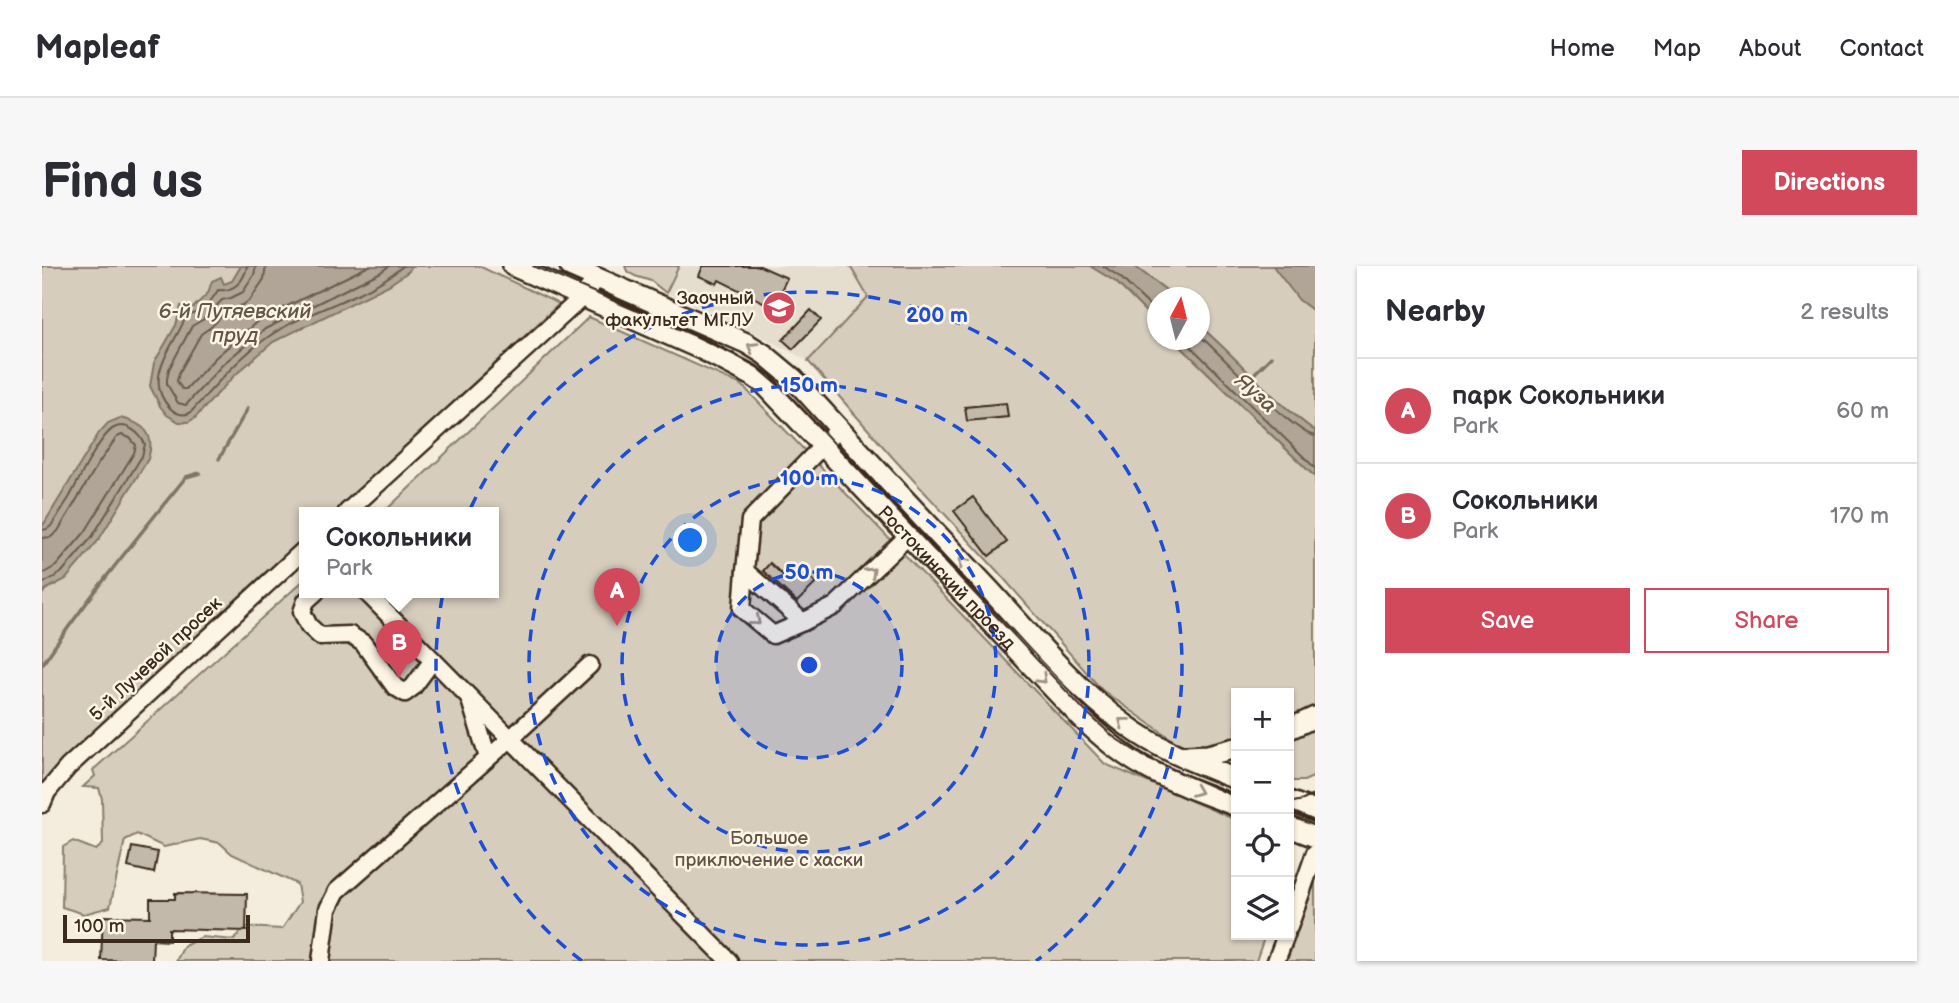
<!DOCTYPE html>
<html lang="en">
<head>
<meta charset="utf-8">
<style>
  body { margin:0; font-family:"Balsamiq Sans",sans-serif; background:#f7f7f7; color:#2b2b33 }
  .controls { position:absolute; right:21px; bottom:21px; display:grid; overflow:hidden; border-radius:0px; box-shadow:0 2px 5px #0004 }
  .controls button { width:63px; height:63px; display:grid; place-items:center; padding:0; border:0; border-bottom:2px solid #e1e1e2; background:#fff; color:#2b2b33; font:35px sans-serif }
  .compass { position:absolute; left:1105px; top:21px; width:63px; height:63px; border-radius:50%; background:#fff; box-shadow:0 2px 5px #0004; rotate:7deg }
  .scale { position:absolute; left:21px; bottom:18px; width:187px; box-sizing:border-box; padding-left:7px; border:4px solid #3b2a1e; border-top:0; font-size:19px; line-height:24px; white-space:nowrap; color:#3b2a1e; -webkit-text-stroke:5px #fcf5e5; paint-order:stroke }
  .you { position:absolute; left:649px; top:275px; width:24px; height:24px; margin:-18px; border:5px solid #fff; border-radius:50%; background:#1a73e8; box-shadow:0 0 0 10px #1a73e833 }
  .badge { display:grid; place-items:center; width:46px; height:46px; border-radius:50%; background:#d1495b; color:#fff; font-size:23px; font-weight:700 }
  .pin { position:absolute; translate:-50% -58px; filter:drop-shadow(0 2px 4px #0008) }
  .pin::after { content:''; position:absolute; top:37px; width:24px; height:21px; background:inherit; clip-path:polygon(0 0,100% 0,50% 100%) }
  .popup { position:absolute; left:257px; top:241px; width:200px; height:91px; box-sizing:border-box; display:grid; place-content:center; border-radius:0px; background:#fff; filter:drop-shadow(0 2px 5px #0005); font-size:23px; white-space:nowrap; color:#7c7c81 }
  .popup b { font-size:26px; color:#2b2b33 }
  .popup::after { content:''; position:absolute; left:50%; top:100%; margin-left:-14px; border:14px solid transparent; border-top-color:#fff }
  .list { margin:0; padding:0; list-style:none }
  h2 { display:flex; justify-content:space-between; align-items:center; height:91px; margin:0; padding:0 28px; font-size:30px }
  h2 small { font-size:23px; font-weight:400; color:#7c7c81 }
  .list li { display:grid; grid-template-columns:46px 1fr auto; gap:21px; align-items:center; box-sizing:border-box; height:105px; padding:0 28px; border-top:2px solid #e1e1e2 }
  .list b { display:block; font-size:26px; white-space:nowrap }
  .list p { margin:0; font-size:23px; white-space:nowrap; color:#7c7c81 }
  .list em { font-size:23px; font-style:normal; color:#7c7c81 }
  .actions { display:flex; gap:14px; padding:21px 28px }
  .actions a { flex:1; padding:16px 0; border:2px solid #d1495b; border-radius:0px; text-align:center; font-size:24px; color:#d1495b }
  .actions .main { background:#d1495b; color:#fff }
  .icon { flex:none; width:38px; height:38px; fill:none; stroke:currentColor; stroke-width:2; stroke-linecap:round; stroke-linejoin:round }
  .map { position:relative; flex:none; width:1273px; height:695px; overflow:hidden; border-radius:0px }
  header { display:flex; align-items:center; gap:42px; box-sizing:border-box; height:98px; padding:0 35px; background:#fff; border-bottom:2px solid #e1e1e2 }
  header strong { font-size:33px }
  nav { display:flex; gap:38px; margin-inline-start:auto; font-size:24px }
  .intro { display:flex; align-items:center; justify-content:space-between; box-sizing:border-box; height:168px; padding:0 42px }
  h1 { margin:0; font-size:49px }
  .button { padding:18px 32px; border-radius:0px; background:#d1495b; color:#fff; font-size:24px; font-weight:700 }
  main { display:flex; gap:42px; padding:0 42px }
  aside { flex:1; background:#fff; border-radius:0px; box-shadow:0 2px 5px #0004 }
  .map>svg:first-child { display:block }
  .built { fill:#e5ddce }
  .green { fill:#d6cdbd; stroke:#887c6e; stroke-width:2 }
  .water { fill:#b0a596; stroke:#817466; stroke-width:2 }
  .lines { fill:none; stroke-linecap:round; stroke-linejoin:round }
  .shore { stroke:#6a5b4e; stroke-width:2 }
  .stream { stroke:#817466; stroke-width:3.5 }
  .building { fill:#c3b9aa; stroke:#3b2a1e; stroke-width:2 }
  .minor-casing { stroke:#3b2a1e; stroke-width:21 }
  .major-casing { stroke:#3b2a1e; stroke-width:24 }
  .minor { stroke:#fcf5e5; stroke-width:16 }
  .major { stroke:#fcf5e5; stroke-width:19 }
  .tram { stroke:#3b2a1e; stroke-width:2 }
  .oneway { stroke:#9c9082 }
  .ring { fill:none; stroke:#1d4ed8; stroke-width:3.5; stroke-dasharray:12 9 }
  .labels { text-anchor:middle; stroke-width:5; stroke-linejoin:round; paint-order:stroke }
  .poi-label { font-size:19px; fill:#3b2a1e; stroke:#fcf5e5; text-anchor:end }
  .street-label { font-size:19px; fill:#3b2a1e; stroke:#fcf5e5 }
  .park-label { font-size:19px; fill:#625346; stroke:#fcf5e5 }
  .water-label { font-size:21px; font-style:italic; fill:#645548; stroke:#fcf5e5 }
  .centre { fill:#1d4ed8; stroke:#fcf5e5; stroke-width:3.5 }
  .ring-label { font-size:21px; text-anchor:middle; font-weight:bold; fill:#1d4ed8; stroke:#fcf5e5; stroke-width:5; stroke-linejoin:round; paint-order:stroke }
</style>
</head>
<body>
<header>
<strong>Mapleaf</strong>
<nav><a>Home</a><a>Map</a><a>About</a><a>Contact</a></nav>
</header>
<div class="intro"><h1>Find us</h1><a class="button">Directions</a></div>
<main>
<div class="map">
<svg width="1273" height="695" viewBox="0 0 1273 695">
  <rect width="100%" height="100%" fill="#f4eddd"/>
  <filter id="ink" filterUnits="userSpaceOnUse"><feTurbulence type="fractalNoise" baseFrequency=".0143" numOctaves="2"/><feDisplacementMap in="SourceGraphic" scale="14" xChannelSelector="R" yChannelSelector="G"/><feConvolveMatrix kernelMatrix="1 2 1 2 8 2 1 2 1" color-interpolation-filters="sRGB"/></filter>
  <g filter="url(#ink)">
    <path class="built" d="M637 0H808L826 30 766 95 686 53 624 27Z"/>
    <g class="green">
      <path d="M0 0H437L517 38 293 246H262V274L9 508 0 519Z"/>
      <path d="M583 0H637L624 27 609 15 593 10 585 5Z"/>
      <path d="M808 0H1048L1074 16 1115 57V74H1132L1273 211V440L1247 453V427H1194V475L1154 484 1134 476 1060 424 957 307 852 193 766 95 826 31Z"/>
      <path d="M1092 0H1273V165C1231 135 1197 94 1158 60L1157 32 1128 31 1124 24Z"/>
      <path d="M547 51 700 119 1063 498 1194 554V669H1223L1214 695H134L142 680 160 671 192 674 203 661 240 663 258 636 255 618 190 588 178 577 158 573 122 581 95 568 83 574 68 641 42 648 20 641 21 581 31 575 54 584 61 578 60 533 57 522 41 521 53 510 51 504 262 314V326H452V246H342Z"/>
      <path d="M1273 462V510L1262 515H1247V472Z"/>
      <path d="M1273 616V695H1245Z"/>
    </g>
    <g class="water">
      <path d="M199 0H369L367 5 347 19 231 76 192 110 153 152 146 156H137L125 149 118 140 108 120 112 97 134 59 139 40 151 42 166 27 170 15 179 11 182 18 190 15Z"/>
      <path d="M1048 0H1092L1124 24 1128 31 1115 32V57L1074 16Z"/>
      <path d="M1231 0H1273V46L1257 34Z"/>
      <path d="M1158 60C1197 94 1231 135 1273 165V211L1132 74H1157Z"/>
      <path d="M78 152C102 157 114 168 106 193L56 275 24 313 3 324 0 329V261L57 167 66 157Z"/>
    </g>
    <g class="lines">
      <g class="shore">
        <path d="M205 0C202 16 191 26 176 24 169 36 158 48 144 50 133 80 99 112 128 142 134 148 141 150 148 147 173 120 197 91 226 71 268 42 323 33 361 0"/>
        <path d="M214 0 212 9 201 26 189 32 180 34 162 53 150 60 127 103 125 113V118L136 137 144 139 181 98 223 63 339 6 347 0"/>
        <path d="M224 0 222 13 208 34 201 39 186 44 169 61 159 68 137 107 135 115 140 123H144L174 91 217 54 327 0"/>
        <path d="M1061 0 1078 11 1115 47"/>
        <path d="M1157 69C1179 88 1252 168 1273 170"/>
        <path d="M1142 74 1273 202"/>
        <path d="M0 264 5 263 9 260C15 251 21 241 27 232 36 216 57 170 72 162 85 155 98 168 103 178L100 190 50 271 19 307 0 318"/>
        <path d="M0 272 9 271 16 265 56 198 75 171 80 169 88 172 94 179 92 187 43 266 14 300 0 308"/>
      </g>
      <g class="stream">
        <path d="M1208 112 1229 91"/>
        <path d="M177 193 206 142"/>
        <path d="M0 399C44 334 94 273 144 211L158 207"/>
      </g>
    </g>
    <g class="building">
      <path d="M661 0H718L745 12 731 41 677 14 675 18 657 10Z"/>
      <path d="M769 44 779 54 751 83 741 74Z"/>
      <path d="M964 137 966 151 925 155 923 141Z"/>
      <path d="M931 231 965 276 947 290 912 245Z"/>
      <path d="M728 297 750 318 762 305 774 317 755 336 721 305Z"/>
      <path d="M90 581 116 586 112 607 86 601Z"/>
      <path d="M133 627 205 628 204 665 127 663V675L111 674 110 695 59 694 61 650 108 651V633H133Z"/>
    </g>
    <g class="lines">
      <defs>
        <g id="minor">
          <path d="M797 163 708 254 703 305 761 356 793 340 865 271"/>
          <path d="M305 246 535 36 555 12"/>
          <path d="M703 305 700 343 731 369 761 356"/>
          <path d="M274 326 264 335 260 346 267 360 278 370 308 369 321 377 353 421 363 427 371 421 391 394"/>
          <path d="M324 326 687 695"/>
          <path d="M428 434 446 492"/>
          <path d="M0 538 5 526 26 501 262 284"/>
          <path d="M1247 661 1273 587"/>
          <path d="M279 695 286 643 295 625 468 473 548 399"/>
          <path d="M1234 695 1244 669"/>
        </g>
        <g id="major">
          <path id="s1" d="M471 0 661 84 709 109 722 118 1039 452C1056 468 1074 484 1094 496 1125 515 1161 527 1194 540"/>
          <path d="M528 0 704 77 722 88 752 113C816 184 882 254 948 324 991 371 1033 422 1084 459 1117 484 1157 498 1194 513"/>
          <path d="M1247 463 1273 451"/>
          <path d="M1144 490 1166 489 1194 482"/>
          <path d="M1247 535 1273 545"/>
          <path d="M1247 561 1273 571"/>
        </g>
      </defs>
      <use href="#minor" class="minor-casing"/>
      <use href="#major" class="major-casing"/>
      <use href="#minor" class="minor"/>
      <use href="#major" class="major"/>
      <g class="tram">
        <path d="M491 0 653 70 695 90 715 101 742 124 1043 445 1073 472 1101 490 1194 531"/>
        <path d="M1247 537 1261 534 1273 528"/>
        <path d="M1247 544 1273 555"/>
      </g>
    </g>
    <defs><path id="oneway-chevron" d="M-2-3.5L2.5 0L-2 3.5" fill="none" stroke-width="1.6" stroke-linecap="round" stroke-linejoin="round" transform="scale(1.75)"/></defs>
    <g class="oneway">
      <use href="#oneway-chevron" transform="translate(710 81) rotate(-149)"/>
      <use href="#oneway-chevron" transform="translate(921 296) rotate(-133)"/>
      <use href="#oneway-chevron" transform="translate(829 306) rotate(-43)"/>
      <use href="#oneway-chevron" transform="translate(714 355) rotate(41)"/>
      <use href="#oneway-chevron" transform="translate(1000 413) rotate(45)"/>
      <use href="#oneway-chevron" transform="translate(1081 456) rotate(-142)"/>
      <use href="#oneway-chevron" transform="translate(1155 525) rotate(22)"/>
    </g>
  </g>
  <circle cx="767" cy="399" r="93" fill="#1d4ed8" fill-opacity=".12"/>
  <g class="ring">
    <circle cx="767" cy="399" r="93"/>
    <circle cx="767" cy="399" r="187"/>
    <circle cx="767" cy="399" r="280"/>
    <path d="M540 695A373 373 0 1 1 994 695"/>
  </g>
  <defs>
    <symbol id="university-disc" viewBox="-11 -11 22 22"><circle r="9.5" fill="#d1495b" stroke="#fcf5e5"/><path d="M0-5L7-2L0 1L-7-2ZM-4 1L0 2.5L4 1V4Q0 6-4 4Z" fill="#fff"/></symbol>
  </defs>
  <g fill-rule="evenodd">
    <use href="#university-disc" x="718" y="23" width="38" height="38"/>
  </g>
  <g class="labels">
    <g class="poi-label">
      <text x="712" y="38">Заочный<tspan x="712" dy="22">факультет МГЛУ</tspan></text>
    </g>
    <g class="street-label">
      <text dy="7" stroke="none"><textPath href="#s1" startOffset="544">Ростокинский проезд</textPath></text>
      <text transform="translate(113 392) rotate(-43)" y="7">5-й Лучевой просек</text>
    </g>
    <g class="park-label">
      <text x="727" y="578">Большое<tspan x="727" dy="22">приключение с хаски</tspan></text>
    </g>
    <g class="water-label">
      <text x="193" y="52">6-й Путяевский<tspan x="193" dy="24">пруд</tspan></text>
      <text transform="translate(1214 127) rotate(42)" y="7">Яуза</text>
    </g>
  </g>
  <circle cx="767" cy="399" r="10" class="centre"/>
  <g class="ring-label">
    <text x="895" y="56">200 m</text>
    <text x="767" y="126">150 m</text>
    <text x="767" y="219">100 m</text>
    <text x="767" y="313">50 m</text>
  </g>
</svg>
<div class="controls">
<button>+</button>
<button>−</button>
<button><svg class="icon" aria-label="locate" viewBox="0 0 24 24"><circle cx="12" cy="12" r="6"/><path d="M12 2v4M12 18v4M2 12h4M18 12h4"/></svg></button>
<button><svg class="icon" aria-label="layers" viewBox="0 0 24 24"><path d="M12 4l9 5-9 5-9-5zM3 14l9 5 9-5"/></svg></button>
</div>
<svg class="compass" viewBox="-18 -18 36 36"><path d="M0-13l5 13h-10z" fill="#e53935"/><path d="M0 13l5-13h-10z" fill="#7c7c81"/></svg>
<div class="scale">100 m</div>
<div class="you"></div>
<div class="pin badge" style="left:575px;top:360px">A</div>
<div class="pin badge" style="left:357px;top:412px">B</div>
<div class="popup"><b>Сокольники</b>Park</div>
</div>
<aside>
<h2>Nearby<small>2 results</small></h2>
<ul class="list">
<li><span class="badge">A</span><div><b>парк Сокольники</b><p>Park</p></div><em>60 m</em></li>
<li><span class="badge">B</span><div><b>Сокольники</b><p>Park</p></div><em>170 m</em></li>
</ul>
<div class="actions"><a class="main">Save</a><a>Share</a></div>
</aside>
</main>
</body>
</html>
